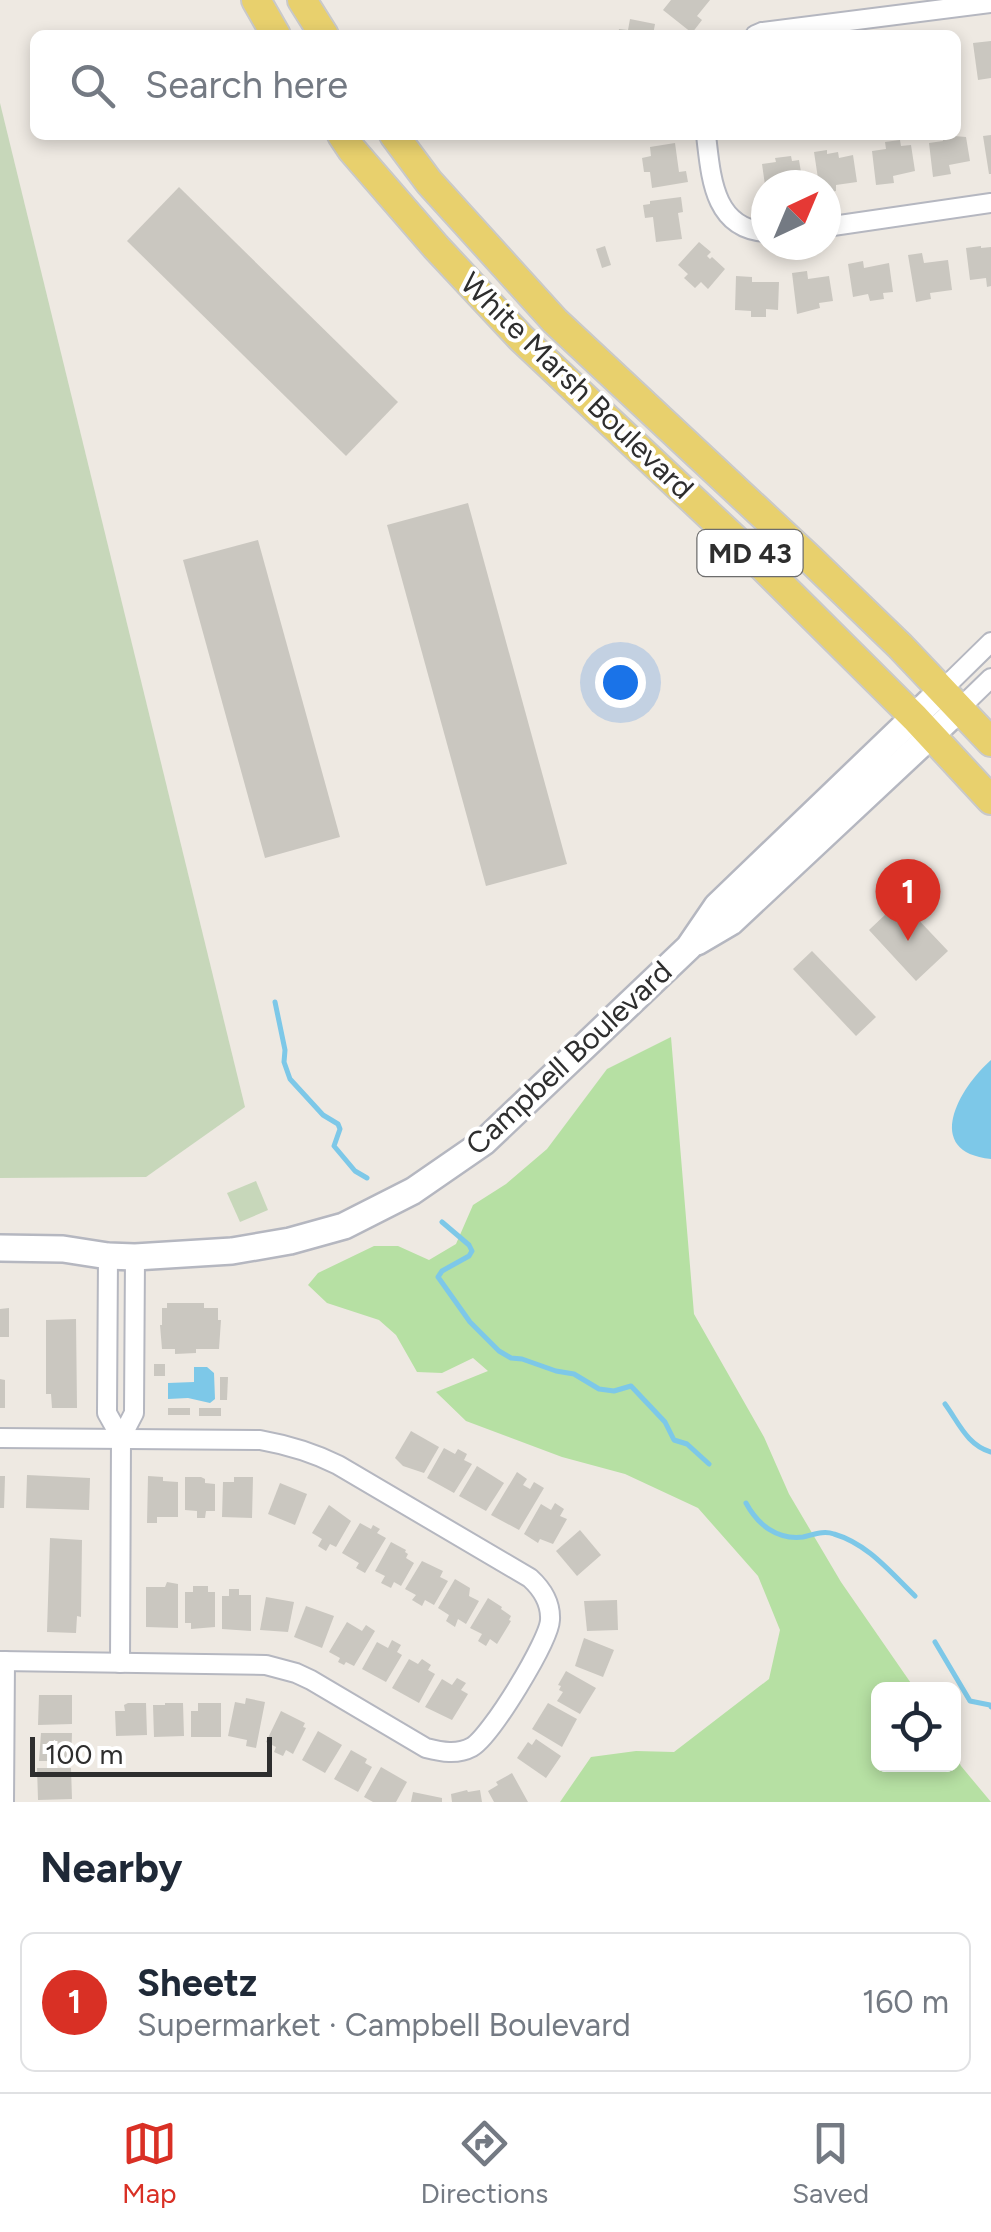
<!DOCTYPE html>
<html lang="en">
<head>
<meta charset="utf-8">
<style>
  body { margin:0; font-family:Figtree,sans-serif; background:#f2f2f3; color:#1f2937 }
  .controls { position:absolute; right:30px; bottom:30px; display:grid; overflow:hidden; border-radius:15px; box-shadow:0 5px 15px #0003 }
  .controls button { width:90px; height:90px; display:grid; place-items:center; padding:0; border:0; border-bottom:2px solid #e0e1e3; background:#fff; color:#1f2937; font:50px sans-serif }
  .compass { position:absolute; left:751px; top:170px; width:90px; height:90px; border-radius:50%; background:#fff; box-shadow:0 5px 15px #0003; rotate:44deg }
  .scale { position:absolute; left:30px; bottom:25px; width:242px; box-sizing:border-box; padding-left:10px; border:5px solid #2e2e2e; border-top:0; font-size:28px; line-height:35px; white-space:nowrap; color:#2e2e2e; -webkit-text-stroke:8px #fff; paint-order:stroke }
  .you { position:absolute; left:620px; top:682px; width:35px; height:35px; margin:-25px; border:8px solid #fff; border-radius:50%; background:#1a73e8; box-shadow:0 0 0 15px #1a73e833 }
  .badge { display:grid; place-items:center; width:65px; height:65px; border-radius:50%; background:#d93025; color:#fff; font-size:32px; font-weight:700 }
  .pin { position:absolute; translate:-50% -82px; filter:drop-shadow(0 2px 5px #0008) }
  .pin::after { content:''; position:absolute; top:52px; width:35px; height:30px; background:inherit; clip-path:polygon(0 0,100% 0,50% 100%) }
  .list { margin:0; padding:0; list-style:none }
  h2 { display:flex; justify-content:space-between; align-items:center; height:130px; margin:0; padding:0 40px; font-size:42px }
  h2 small { font-size:32px; font-weight:400; color:#747a83 }
  .list li { display:grid; grid-template-columns:65px 1fr auto; gap:30px; align-items:center; box-sizing:border-box; height:140px; margin:0 20px 20px; padding:0 20px; border:2px solid #e0e1e3; border-radius:15px }
  .list b { display:block; font-size:38px; white-space:nowrap }
  .list p { margin:0; font-size:32px; white-space:nowrap; color:#747a83 }
  .list em { font-size:32px; font-style:normal; color:#747a83 }
  .icon { flex:none; width:55px; height:55px; fill:none; stroke:currentColor; stroke-width:2; stroke-linecap:round; stroke-linejoin:round }
  .map { position:relative; flex:none; width:991px; height:1802px; overflow:hidden }
  .search { position:absolute; background:#fff; box-shadow:0 5px 15px #0003; left:30px; right:30px; top:30px; height:110px; display:flex; align-items:center; gap:25px; box-sizing:border-box; padding:0 35px; border-radius:15px; color:#747a83; font-size:38px }
  .sheet { height:290px; background:#fff }
  nav { display:flex; justify-content:space-around; align-items:center; box-sizing:border-box; height:140px; border-top:2px solid #e0e1e3; background:#fff; font-size:28px; color:#747a83 }
  nav a { display:grid; justify-items:center; gap:5px }
  nav .on { color:#d93025 }
  .map>svg:first-child { display:block }
  .green { fill:#b6e0a3 }
  .cemetery { fill:#c7d7ba }
  .water { fill:#7dc8e8 }
  .lines { fill:none; stroke-linecap:round; stroke-linejoin:round }
  .stream { stroke:#7dc8e8; stroke-width:5 }
  .building { fill:#cac7c0 }
  .street-casing { stroke:#b5b7c0; stroke-width:22 }
  .secondary-casing { stroke:#b5b7c0; stroke-width:30 }
  .primary-casing { stroke:#c9c9c9; stroke-width:32 }
  .street { stroke:#fff; stroke-width:18 }
  .secondary { stroke:#fff; stroke-width:25 }
  .primary { stroke:#e8d06d; stroke-width:28 }
  .labels { text-anchor:middle; stroke-width:8; stroke-linejoin:round; paint-order:stroke }
  .shield { fill:#fff; stroke:#6d6d6d; stroke-width:2.5 }
  .shield-label { font-size:28px; font-weight:bold; fill:#2e2e2e }
  .street-label { font-size:30px; fill:#2e2e2e; stroke:#fff }
</style>
</head>
<body>
<div class="map">
<svg width="991" height="1802" viewBox="0 0 991 1802">
  <rect width="100%" height="100%" fill="#eee9e2"/>
  <path class="green" d="M671 1037 694 1314 764 1437 789 1494 841 1582 915 1689 878 1690V1764H954V1752L961 1766 991 1802H560L591 1757 636 1751 674 1752 769 1679 780 1630 758 1576 698 1508 625 1474 562 1457 466 1421 436 1392 488 1371 473 1358 442 1373 417 1372 396 1335 379 1320 327 1303 308 1285 318 1273 374 1246H398L429 1260 456 1244 473 1205 506 1184 547 1149 607 1069Z"/>
  <g class="cemetery">
    <path d="M0 103 245 1107 146 1177 0 1178Z"/>
    <path d="M256 1181 268 1210 240 1222 227 1193Z"/>
  </g>
  <g class="water">
    <path d="M991 1060V1159C922 1152 959 1088 991 1060Z"/>
    <path d="M194 1367H207L214 1373 215 1399 210 1403 188 1398 168 1399V1383L194 1382Z"/>
  </g>
  <g class="lines">
    <g class="stream">
      <path d="M275 1002 285 1050 284 1062 290 1079 323 1115 338 1124 340 1129 334 1146 355 1171 367 1178"/>
      <path d="M442 1222 469 1245 472 1251 469 1256 442 1271 438 1277 470 1322 499 1351 511 1358 522 1359 556 1371 574 1374 599 1389 614 1391 631 1386 665 1422 674 1440 687 1444 709 1464"/>
      <path d="M945 1404C959 1423 967 1445 991 1452"/>
      <path d="M746 1503C758 1525 777 1540 803 1537 813 1535 823 1530 834 1534 868 1544 890 1572 915 1596"/>
      <path d="M935 1642 970 1701 990 1705 991 1707"/>
    </g>
  </g>
  <g class="building">
    <path d="M671 0H710L697 16 702 20 692 33 663 10Z"/>
    <path d="M630 19 655 24 653 35H618L619 29 628 30Z"/>
    <path d="M991 41V78L978 80 973 43Z"/>
    <path d="M942 135 966 137 970 161 949 165 951 174 933 177 929 143 943 141Z"/>
    <path d="M991 135V174H989L983 136Z"/>
    <path d="M900 140 901 146 911 145 915 171 893 176 894 183 876 185 872 151 886 149 885 142Z"/>
    <path d="M675 143 679 172 686 171 688 182 652 188 650 172H644L642 158 651 156 650 147Z"/>
    <path d="M827 150V154L838 152 839 158 853 155 857 182 836 185V191L826 193V185H819L814 152Z"/>
    <path d="M791 156 792 161 799 160 803 184 765 185 762 164 776 162 775 158Z"/>
    <path d="M179 187 398 402 346 456 127 241Z"/>
    <path d="M681 197 683 212 678 213 682 239 656 242 653 217 645 218 643 205 650 204V201Z"/>
    <path d="M699 242 711 252 707 256 710 259 712 257 725 269 708 289 701 282 695 288 684 278 688 274 678 265Z"/>
    <path d="M605 246 611 265 602 268 596 249Z"/>
    <path d="M981 246V248L991 247V286L987 287 986 278 970 280 966 248Z"/>
    <path d="M922 253 924 263 948 260 952 290 930 293 931 299 916 302 908 255Z"/>
    <path d="M863 261 864 268 889 263 893 292 883 293 884 299 870 301 868 294 853 297 848 264Z"/>
    <path d="M807 271 808 279 829 276 833 301 819 303 820 308 797 314 792 273Z"/>
    <path d="M736 276 752 277V282H779L778 310 766 309V317H751V311L735 310Z"/>
    <path d="M468 503 567 864 486 886 387 525Z"/>
    <path d="M258 540 340 837 265 858 183 560Z"/>
    <path d="M894 894 948 951 916 981 869 930 887 913 880 906Z"/>
    <path d="M812 951 876 1017 856 1036 793 969Z"/>
    <path d="M167 1303H204V1308H218V1320H221L219 1349H196V1353L175 1354V1349H162L160 1325H162V1308H167Z"/>
    <path d="M9 1308V1337H0V1309Z"/>
    <path d="M76 1319 77 1408H52L51 1394H46V1320Z"/>
    <rect x="154" y="1364" width="11" height="12"/>
    <path d="M220 1377H228L227 1400H220Z"/>
    <path d="M0 1379 5 1380V1408H0Z"/>
    <rect x="168" y="1408" width="22" height="7"/>
    <rect x="199" y="1408" width="22" height="8"/>
    <path d="M411 1431 439 1447 424 1473 403 1466 395 1458Z"/>
    <path d="M444 1448 455 1454 458 1449 467 1454 464 1460 472 1464 454 1493 427 1478Z"/>
    <path d="M477 1466 504 1483 486 1511 459 1496Z"/>
    <path d="M517 1472 527 1479 523 1485 530 1489 534 1482 544 1488 519 1530 491 1515Z"/>
    <path d="M27 1475 90 1478 89 1510 26 1508Z"/>
    <path d="M0 1476H5L4 1508H0Z"/>
    <path d="M148 1476 163 1477V1481L178 1482V1517H157V1523H147Z"/>
    <path d="M185 1477H201L205 1479V1483L215 1484V1511H206L205 1518H197V1511L185 1510Z"/>
    <path d="M234 1477H253L252 1518 222 1517 223 1482H234Z"/>
    <path d="M280 1483 307 1494 295 1525 268 1514Z"/>
    <path d="M555 1503 564 1509 560 1516 567 1519 553 1544 540 1539 538 1543 524 1534 541 1504 551 1510Z"/>
    <path d="M329 1505 351 1521 336 1547 330 1544 326 1551 318 1546 322 1539 312 1533Z"/>
    <path d="M360 1523 371 1529 373 1525 380 1529 377 1533 386 1538 365 1573 356 1568 359 1563 342 1553Z"/>
    <path d="M580 1530 601 1555 577 1576 556 1551Z"/>
    <path d="M50 1538 82 1540 81 1617 77 1616 76 1633 47 1632Z"/>
    <path d="M391 1542 406 1550 405 1552 408 1554 406 1558 414 1563 401 1586 394 1582 391 1588 381 1583 385 1576 375 1571Z"/>
    <path d="M422 1561 443 1571 440 1577 448 1581 434 1605 425 1600 422 1606 412 1600 416 1595 405 1589Z"/>
    <path d="M455 1579 470 1588 469 1596 479 1601 466 1624 458 1619 455 1627 446 1621 449 1615 438 1608Z"/>
    <path d="M167 1582 178 1584V1628L146 1627V1587H165Z"/>
    <path d="M193 1586H208V1592H215V1627L191 1629V1623H185V1592H193Z"/>
    <path d="M229 1589H239V1595H251V1631L222 1629V1596H229Z"/>
    <path d="M266 1597 294 1602 288 1632 260 1630Z"/>
    <path d="M488 1598 502 1607 501 1609 511 1616 509 1620 511 1621 497 1644 490 1639 486 1646 478 1641 482 1634 470 1628Z"/>
    <path d="M617 1600 618 1630 587 1631 584 1601Z"/>
    <path d="M306 1606 334 1616 322 1648 294 1637Z"/>
    <path d="M347 1622 362 1631 366 1625 375 1631 354 1666 346 1662 344 1665 338 1662 340 1658 329 1652Z"/>
    <path d="M584 1638 614 1650 603 1677 575 1666Z"/>
    <path d="M392 1640 401 1645 397 1652 402 1655 386 1682 362 1669 377 1642 388 1648Z"/>
    <path d="M409 1659 418 1664 422 1659 431 1665 428 1670 435 1674 419 1703 392 1688Z"/>
    <path d="M566 1671 596 1688 580 1714 557 1701 563 1692 559 1690 561 1686 558 1685Z"/>
    <path d="M457 1678 466 1683 461 1690 468 1694 452 1720 425 1707 442 1679 452 1685Z"/>
    <path d="M39 1695H72V1724L38 1725Z"/>
    <path d="M246 1698 265 1702 256 1748 246 1746 247 1740 228 1736 235 1702 245 1704Z"/>
    <path d="M128 1703H146L147 1735 116 1736 115 1711H125L124 1705Z"/>
    <path d="M165 1703H183L184 1736 154 1737 153 1705H165Z"/>
    <path d="M198 1703H221V1737H191V1711H198Z"/>
    <path d="M548 1703 577 1719 562 1747 532 1729Z"/>
    <path d="M281 1711 305 1723 303 1727 306 1728 293 1754 286 1750 283 1756 274 1752 276 1747 266 1742Z"/>
    <path d="M318 1731 342 1745 325 1773 302 1760Z"/>
    <path d="M41 1733H72L71 1761H39Z"/>
    <path d="M536 1739 561 1756 546 1778 517 1758 528 1742 532 1745Z"/>
    <path d="M351 1750 367 1759 365 1763 372 1767 358 1792 334 1779Z"/>
    <path d="M381 1767 407 1782 396 1802H373L364 1797Z"/>
    <path d="M37 1768H71L72 1799 38 1800Z"/>
    <path d="M512 1773 528 1802H494L488 1791 498 1785 496 1782Z"/>
    <path d="M467 1790 468 1792 480 1790 482 1802H452L451 1794Z"/>
    <path d="M413 1792 442 1798V1802H411Z"/>
  </g>
  <g class="lines">
    <defs>
      <g id="street">
        <path d="M755 35 762 32 991 3"/>
        <path d="M706 135C711 176 713 229 766 232"/>
        <path d="M826 227 991 203"/>
        <path d="M941 691 991 642"/>
        <path d="M959 709 991 678"/>
        <path d="M108 1256 107 1413 121 1438"/>
        <path d="M0 1438 260 1440C288 1445 312 1452 338 1465L530 1578C542 1589 551 1602 550 1620 549 1641 491 1736 472 1747 457 1755 442 1752 426 1748L311 1680 296 1673 266 1665 0 1661"/>
        <path d="M120 1663 121 1438 134 1413 135 1257"/>
        <path d="M4 1802 5 1661"/>
      </g>
      <g id="secondary">
        <path d="M697 942 731 922 959 709"/>
        <path d="M0 1248 63 1249 108 1256 135 1257 232 1251 290 1241 344 1226 413 1191 484 1142 689 947 717 906 941 691"/>
      </g>
      <g id="primary">
        <path d="M256 0 276 35"/>
        <path d="M302 0 324 35"/>
        <path d="M342 135 352 150 436 247 521 338 741 545 915 718 991 800"/>
        <path d="M394 135 429 182 555 321 810 559 900 646 991 742"/>
      </g>
    </defs>
    <use href="#street" class="street-casing"/>
    <use href="#secondary" class="secondary-casing"/>
    <use href="#primary" class="primary-casing"/>
    <use href="#street" class="street"/>
    <use href="#secondary" class="secondary"/>
    <use href="#primary" class="primary"/>
  </g>
  <g class="labels">
    <rect class="shield" x="697.5" y="530" width="105" height="46" rx="8"/>
    <g class="shield-label">
      <text x="750" y="563">MD 43</text>
    </g>
    <g class="street-label">
      <text transform="translate(577 386) rotate(44)" y="10">White Marsh Boulevard</text>
      <text transform="translate(569 1058) rotate(-43)" y="10">Campbell Boulevard</text>
    </g>
  </g>
</svg>
<div class="controls">
<button><svg class="icon" aria-label="locate" viewBox="0 0 24 24"><circle cx="12" cy="12" r="6"/><path d="M12 2v4M12 18v4M2 12h4M18 12h4"/></svg></button>
</div>
<svg class="compass" viewBox="-18 -18 36 36"><path d="M0-13l5 13h-10z" fill="#e53935"/><path d="M0 13l5-13h-10z" fill="#747a83"/></svg>
<div class="scale">100 m</div>
<div class="you"></div>
<div class="pin badge" style="left:908px;top:941px">1</div>
<div class="search"><svg class="icon" aria-label="search" viewBox="0 0 24 24"><circle cx="10" cy="10" r="6"/><path d="M15 15l6 6"/></svg>Search here</div>
</div>
<section class="sheet">
<h2>Nearby<small></small></h2>
<ul class="list">
<li><span class="badge">1</span><div><b>Sheetz</b><p>Supermarket · Campbell Boulevard</p></div><em>160 m</em></li>
</ul>
</section>
<nav>
<a class="on"><svg class="icon" aria-label="map" viewBox="0 0 24 24"><path d="M3 6l6-2 6 2 6-2v14l-6 2-6-2-6 2zM9 4v14M15 6v14"/></svg>Map</a>
<a><svg class="icon" aria-label="directions" viewBox="0 0 24 24"><path d="M12 3l9 9-9 9-9-9zM9 14v-3h6M13 9l2 2-2 2"/></svg>Directions</a>
<a><svg class="icon" aria-label="saved" viewBox="0 0 24 24"><path d="M7 4h10v16l-5-4-5 4z"/></svg>Saved</a>
</nav>
</body>
</html>
